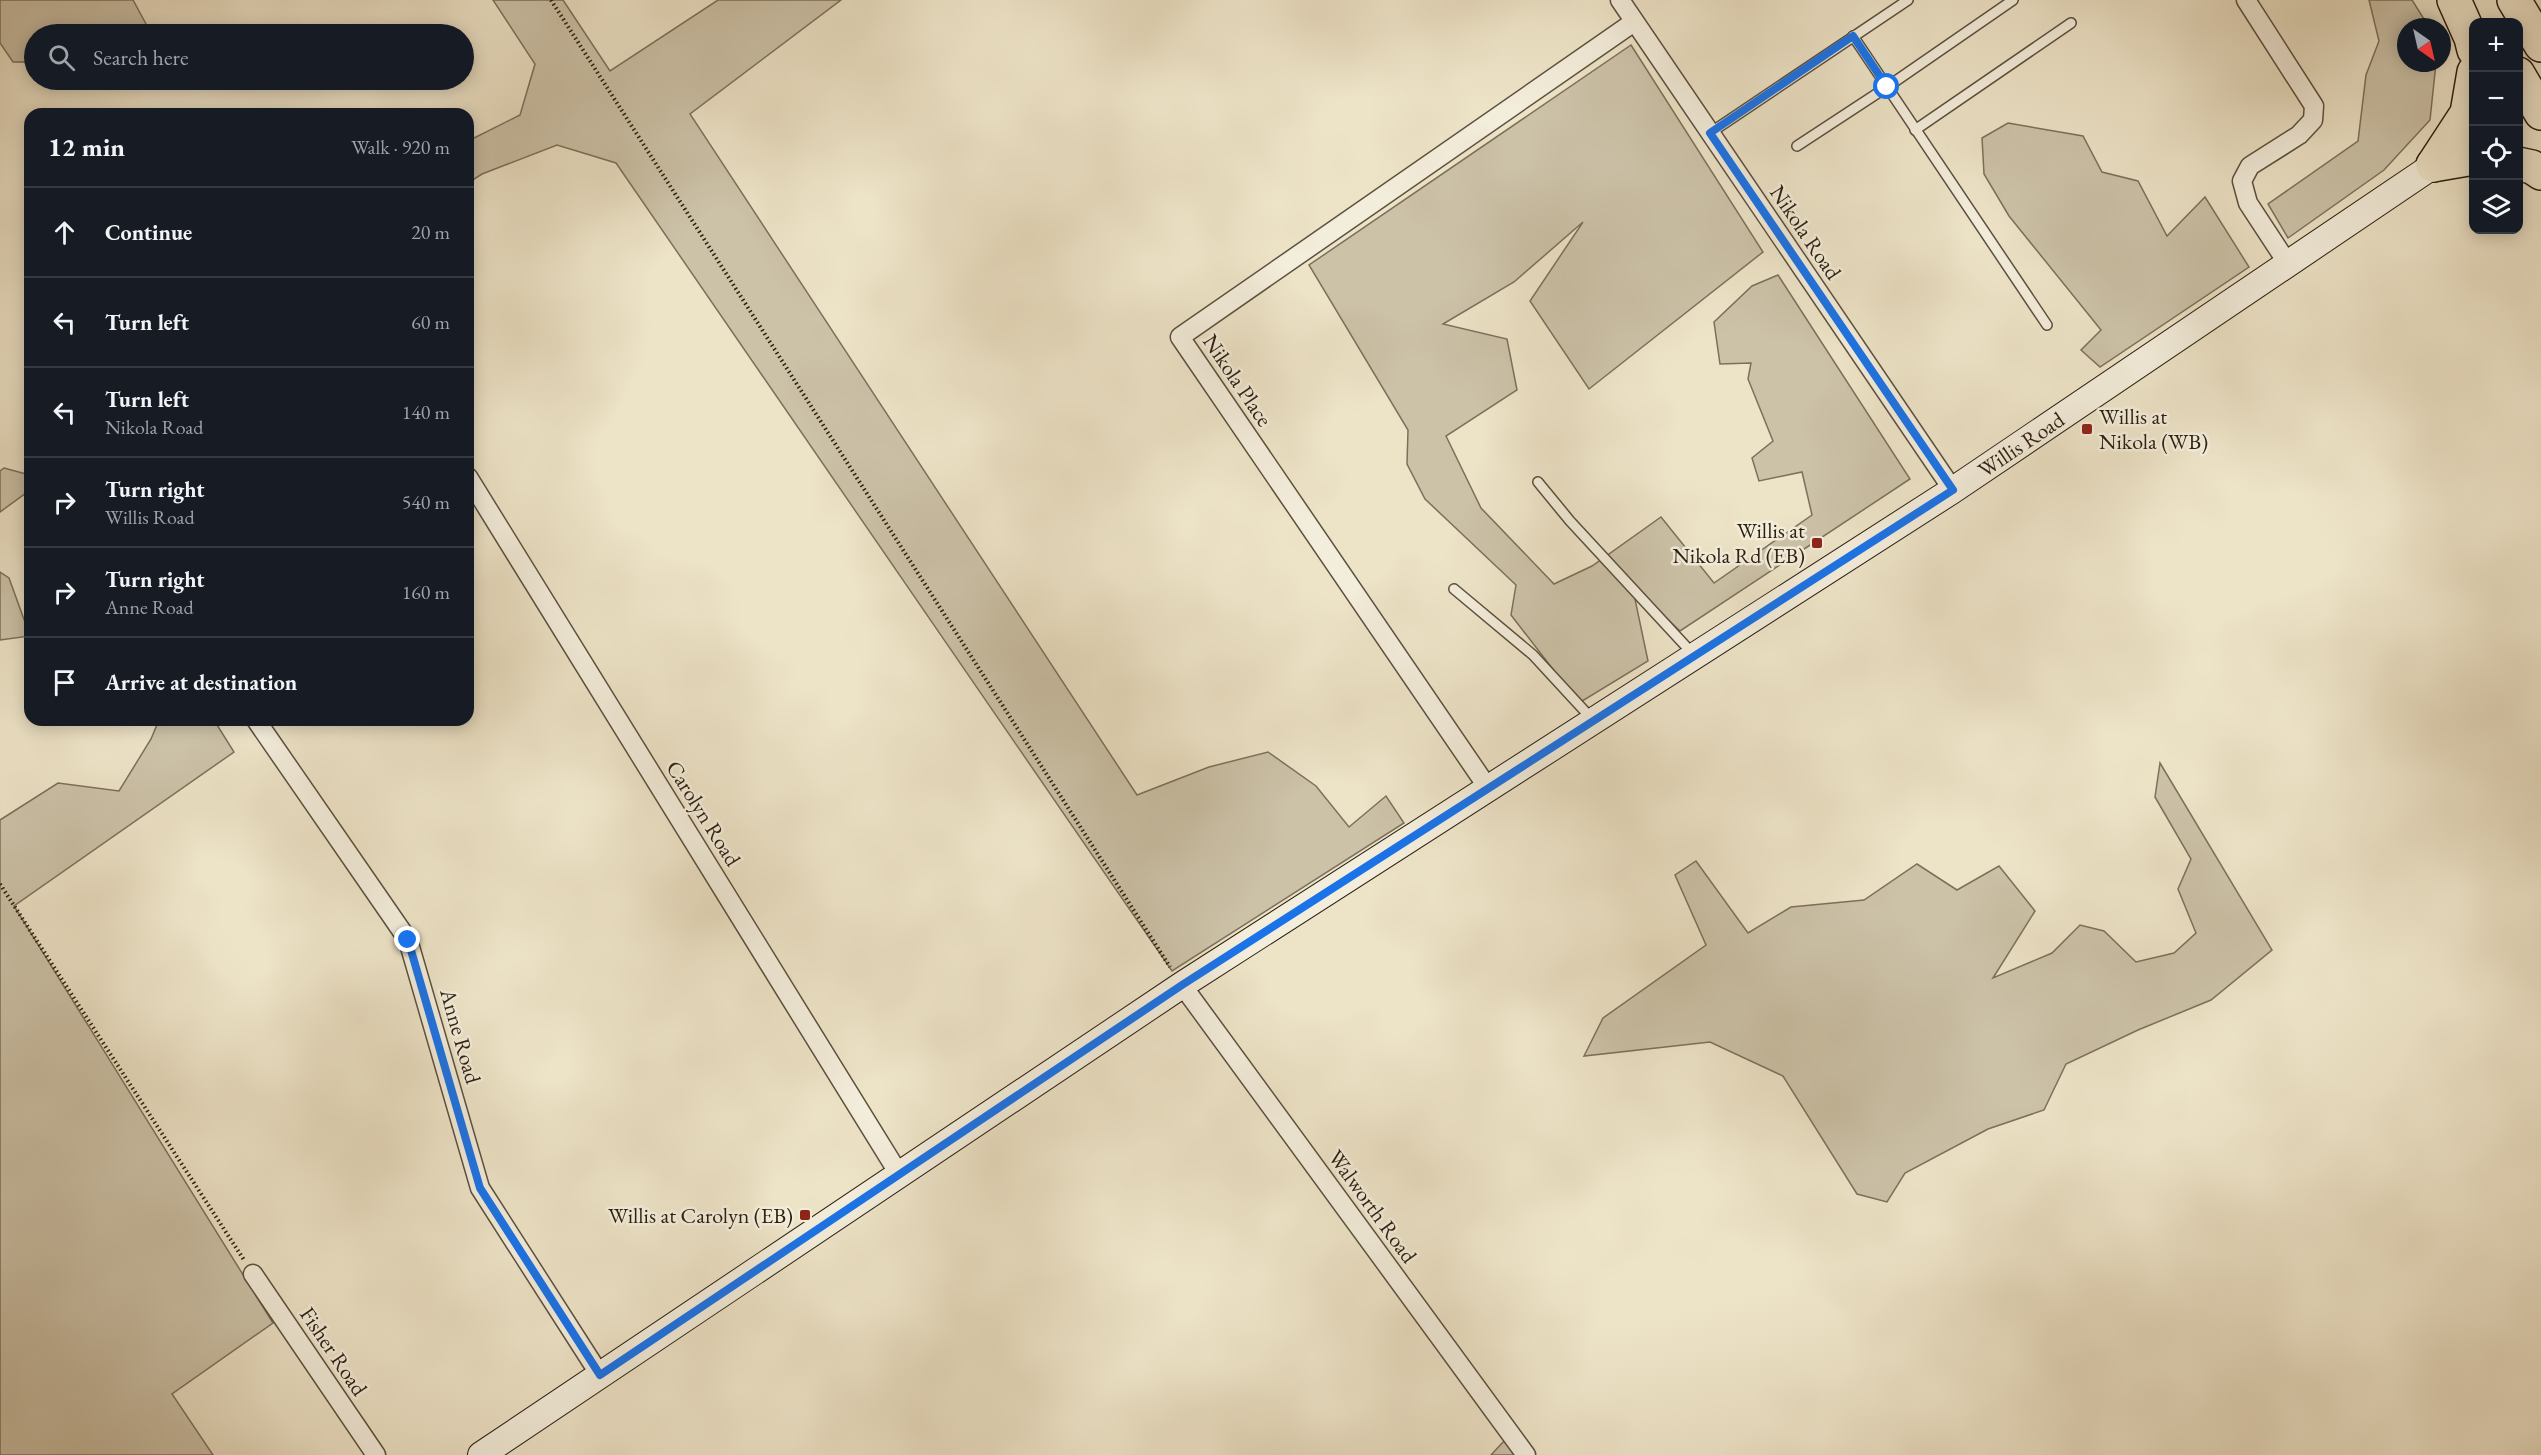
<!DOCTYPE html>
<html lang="en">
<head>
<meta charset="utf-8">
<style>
  body { margin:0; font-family:"EB Garamond",serif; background:#20242c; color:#f1f3f6 }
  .controls { position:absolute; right:18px; top:18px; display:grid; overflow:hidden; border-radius:12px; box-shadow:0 3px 15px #0003 }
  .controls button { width:54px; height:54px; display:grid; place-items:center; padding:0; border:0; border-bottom:2px solid #363941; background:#171b24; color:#f1f3f6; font:30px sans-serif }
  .compass { position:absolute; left:2397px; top:18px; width:54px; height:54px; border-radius:50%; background:#171b24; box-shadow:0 3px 15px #0003; rotate:146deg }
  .stop { position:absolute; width:18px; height:18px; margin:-14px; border:4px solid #1a73e8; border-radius:50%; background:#fff }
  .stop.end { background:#1a73e8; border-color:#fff; box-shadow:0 2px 6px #0008 }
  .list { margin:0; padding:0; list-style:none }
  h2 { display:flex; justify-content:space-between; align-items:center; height:78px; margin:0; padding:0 24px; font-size:26px }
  h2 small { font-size:20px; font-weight:400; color:#9ea1a6 }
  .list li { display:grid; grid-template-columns:39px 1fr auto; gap:18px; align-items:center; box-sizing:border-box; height:90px; padding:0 24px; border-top:2px solid #363941 }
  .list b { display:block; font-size:22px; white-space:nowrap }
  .list p { margin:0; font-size:20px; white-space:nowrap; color:#9ea1a6 }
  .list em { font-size:20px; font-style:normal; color:#9ea1a6 }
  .icon { flex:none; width:33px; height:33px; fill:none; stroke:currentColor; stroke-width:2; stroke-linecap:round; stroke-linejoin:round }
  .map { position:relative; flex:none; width:2541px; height:1455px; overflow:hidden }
  .search { position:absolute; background:#171b24; box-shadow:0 3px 15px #0003; left:24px; top:24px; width:450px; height:66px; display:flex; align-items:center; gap:15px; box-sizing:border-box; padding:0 21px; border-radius:33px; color:#9ea1a6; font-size:22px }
  .panel { position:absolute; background:#171b24; box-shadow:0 3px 15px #0003; left:24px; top:108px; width:450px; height:618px; border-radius:18px }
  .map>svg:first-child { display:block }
  .green { fill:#ccc2a8; stroke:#7c705c; stroke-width:1.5 }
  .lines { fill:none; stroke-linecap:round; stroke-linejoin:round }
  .lane-casing { stroke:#5c503e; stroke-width:12 }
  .street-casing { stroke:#5c503e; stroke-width:21 }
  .secondary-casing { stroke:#2b1f10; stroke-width:28 }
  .highway-casing { stroke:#2b1f10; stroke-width:36 }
  .path { stroke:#2b1f10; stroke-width:4; stroke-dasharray:1.5 3; stroke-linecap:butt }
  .lane { stroke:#f3eddb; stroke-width:9 }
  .street { stroke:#f3eddb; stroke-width:18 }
  .secondary { stroke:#f3eddb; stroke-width:26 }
  .highway { stroke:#ede3c7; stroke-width:33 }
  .route { stroke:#1a73e8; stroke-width:8 }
  .poi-dot { fill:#8f2418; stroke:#f3eddb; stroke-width:2 }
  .labels { text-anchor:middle; stroke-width:5; stroke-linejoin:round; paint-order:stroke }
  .street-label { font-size:22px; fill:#2b1f10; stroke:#f3eddb }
  .poi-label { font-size:22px; fill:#2b1f10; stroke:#f3eddb; text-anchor:end }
</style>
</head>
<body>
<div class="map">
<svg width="2541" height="1455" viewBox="0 0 2541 1455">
  <rect width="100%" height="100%" fill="#ede3c7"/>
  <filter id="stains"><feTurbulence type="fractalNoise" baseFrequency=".00333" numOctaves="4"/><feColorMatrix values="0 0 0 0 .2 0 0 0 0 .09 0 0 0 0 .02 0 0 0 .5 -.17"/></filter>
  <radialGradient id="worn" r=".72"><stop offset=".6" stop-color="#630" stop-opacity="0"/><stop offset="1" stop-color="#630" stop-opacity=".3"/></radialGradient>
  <g class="green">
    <path d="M0 0H133L146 24 131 34H34V62H13L0 43Z"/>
    <path d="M493 0H563L610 71 718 0H841L690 114 1137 795 1209 767 1268 752 1316 786 1349 827 1386 796 1404 823 1172 971 616 163 557 145 482 174 468 183V141L520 115 535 64Z"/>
    <path d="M2369 0H2412L2429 27H2406V63H2436L2430 120 2384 170 2288 238 2268 204 2358 141 2366 75 2379 41Z"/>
    <path d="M1631 45 1763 252 1589 389 1530 301 1583 222 1514 282 1443 324 1507 339 1517 390 1446 436 1481 508 1554 584 1592 566 1661 517 1714 583 1812 515 1802 472 1759 481 1752 458 1773 441 1748 379 1751 363 1720 364 1714 322 1752 286 1778 275 1910 479 1680 631 1632 585 1648 661 1579 703 1511 615 1516 585 1425 499 1407 464 1408 430 1309 265Z"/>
    <path d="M2008 123 2083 136 2102 172 2138 181 2167 236 2205 197 2249 267 2100 367 2081 350 2101 330 2009 216 1984 174 1982 138Z"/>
    <path d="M4 468 30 475V490L0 512V471Z"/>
    <path d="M0 572 9 578 30 636 0 640Z"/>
    <path d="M159 720H214L234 752 14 906 273 1323 172 1394 213 1455H0V820L58 783 119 791 151 739Z"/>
    <path d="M2160 763 2272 950 2211 1000 2138 1030 2066 1064 2044 1110 1988 1129 1905 1173 1887 1202 1857 1194 1783 1076 1710 1042 1584 1056 1603 1018 1706 945 1675 875 1696 861 1748 933 1791 907 1864 900 1917 864 1957 890 1999 866 2035 911 1993 978 2052 953 2080 925 2104 931 2136 962 2174 953 2196 933 2178 889 2191 859 2155 797Z"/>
    <path d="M1505 1440 1515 1455H1491Z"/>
  </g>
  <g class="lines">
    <defs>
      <g id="lane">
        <path d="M1853 36 2047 325"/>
        <path d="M1915 130 2071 23"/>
        <path d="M1710 133 1908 0"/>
        <path d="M1797 146 1887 87 2013 0"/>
        <path d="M1538 482 1570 521 1693 654"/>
        <path d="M1454 589 1533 655 1592 719"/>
      </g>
      <g id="street">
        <path d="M1620 0 1953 490"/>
        <path d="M2246 0 2314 106 2313 120 2299 135 2250 166 2242 181 2248 203 2288 264"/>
        <path d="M468 477 899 1174"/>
        <path d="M256 720 408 940 480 1188 600 1375"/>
        <path d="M1488 788 1180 337 1634 22"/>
        <path d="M1182 985 1526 1455"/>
        <path d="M253 1274 376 1455"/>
      </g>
      <g id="secondary">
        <path id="s1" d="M481 1455 1182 985 1953 490 2474 138"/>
      </g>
      <g id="highway">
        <path d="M2454 0 2471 38 2474 50"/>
        <path d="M2514 0 2541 45"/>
        <path d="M2518 74 2541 113"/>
        <path d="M2518 164 2532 167 2541 173"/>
        <path d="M2433 165 2467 113 2474 72"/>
        <path d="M2433 165 2474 158"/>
      </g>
    </defs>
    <use href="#lane" class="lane-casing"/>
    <use href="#street" class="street-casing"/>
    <use href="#secondary" class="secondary-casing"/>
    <use href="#highway" class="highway-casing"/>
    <g class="path">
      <path d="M551 0 1170 967"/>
      <path d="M0 884 244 1260"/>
    </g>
    <use href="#lane" class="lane"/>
    <use href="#street" class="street"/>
    <use href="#secondary" class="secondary"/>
    <use href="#highway" class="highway"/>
  </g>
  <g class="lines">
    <path class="route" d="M408 940 480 1188 600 1375 1182 985 1953 490 1710 133 1853 36 1887 87"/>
  </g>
  <g class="poi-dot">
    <rect x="2081" y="423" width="12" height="12" rx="3"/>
    <rect x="1811" y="537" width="12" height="12" rx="3"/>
    <rect x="799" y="1209" width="12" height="12" rx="3"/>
  </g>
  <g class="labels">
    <g class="street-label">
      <text transform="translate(1806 232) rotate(56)" y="8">Nikola Road</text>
      <text transform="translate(1238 380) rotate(56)" y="8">Nikola Place</text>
      <text dy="8" stroke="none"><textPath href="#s1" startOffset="1842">Willis Road</textPath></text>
      <text transform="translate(704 813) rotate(58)" y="8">Carolyn Road</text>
      <text transform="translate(461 1036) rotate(74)" y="8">Anne Road</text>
      <text transform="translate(1373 1206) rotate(54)" y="8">Walworth Road</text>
      <text transform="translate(334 1351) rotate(56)" y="8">Fisher Road</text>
    </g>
    <g class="poi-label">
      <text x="2099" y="424" text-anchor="start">Willis at<tspan x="2099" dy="25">Nikola (WB)</tspan></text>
      <text x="1805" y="538">Willis at<tspan x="1805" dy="25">Nikola Rd (EB)</tspan></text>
      <text x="793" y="1223">Willis at Carolyn (EB)</text>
    </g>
  </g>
  <rect width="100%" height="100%" filter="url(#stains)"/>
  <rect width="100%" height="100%" fill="url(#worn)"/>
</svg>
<div class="controls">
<button>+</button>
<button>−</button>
<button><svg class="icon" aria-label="locate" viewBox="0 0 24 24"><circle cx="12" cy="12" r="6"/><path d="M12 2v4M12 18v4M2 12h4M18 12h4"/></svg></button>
<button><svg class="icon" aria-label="layers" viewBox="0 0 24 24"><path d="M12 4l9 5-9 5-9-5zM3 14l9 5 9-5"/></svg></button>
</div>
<svg class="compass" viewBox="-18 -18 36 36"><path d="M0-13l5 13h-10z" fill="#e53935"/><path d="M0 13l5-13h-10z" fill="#9ea1a6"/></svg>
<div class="stop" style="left:1887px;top:87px"></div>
<div class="stop end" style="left:408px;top:940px"></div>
<div class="search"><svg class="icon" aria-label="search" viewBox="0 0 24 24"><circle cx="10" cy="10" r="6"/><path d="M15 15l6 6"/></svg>Search here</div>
<section class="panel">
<h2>12 min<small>Walk · 920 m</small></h2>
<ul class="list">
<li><svg class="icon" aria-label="ahead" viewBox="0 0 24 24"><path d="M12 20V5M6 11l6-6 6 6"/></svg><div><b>Continue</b></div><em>20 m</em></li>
<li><svg class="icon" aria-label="left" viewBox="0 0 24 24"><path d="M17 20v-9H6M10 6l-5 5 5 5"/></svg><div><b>Turn left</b></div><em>60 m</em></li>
<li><svg class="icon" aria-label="left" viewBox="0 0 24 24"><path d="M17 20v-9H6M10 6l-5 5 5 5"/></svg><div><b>Turn left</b><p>Nikola Road</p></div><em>140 m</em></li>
<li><svg class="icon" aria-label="right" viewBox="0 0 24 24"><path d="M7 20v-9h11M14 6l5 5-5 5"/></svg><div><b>Turn right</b><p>Willis Road</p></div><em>540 m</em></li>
<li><svg class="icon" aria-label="right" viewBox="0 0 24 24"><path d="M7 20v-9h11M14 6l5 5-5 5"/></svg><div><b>Turn right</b><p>Anne Road</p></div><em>160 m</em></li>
<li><svg class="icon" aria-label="arrive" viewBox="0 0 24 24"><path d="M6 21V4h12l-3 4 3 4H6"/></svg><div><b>Arrive at destination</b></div></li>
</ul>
</section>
</div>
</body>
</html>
